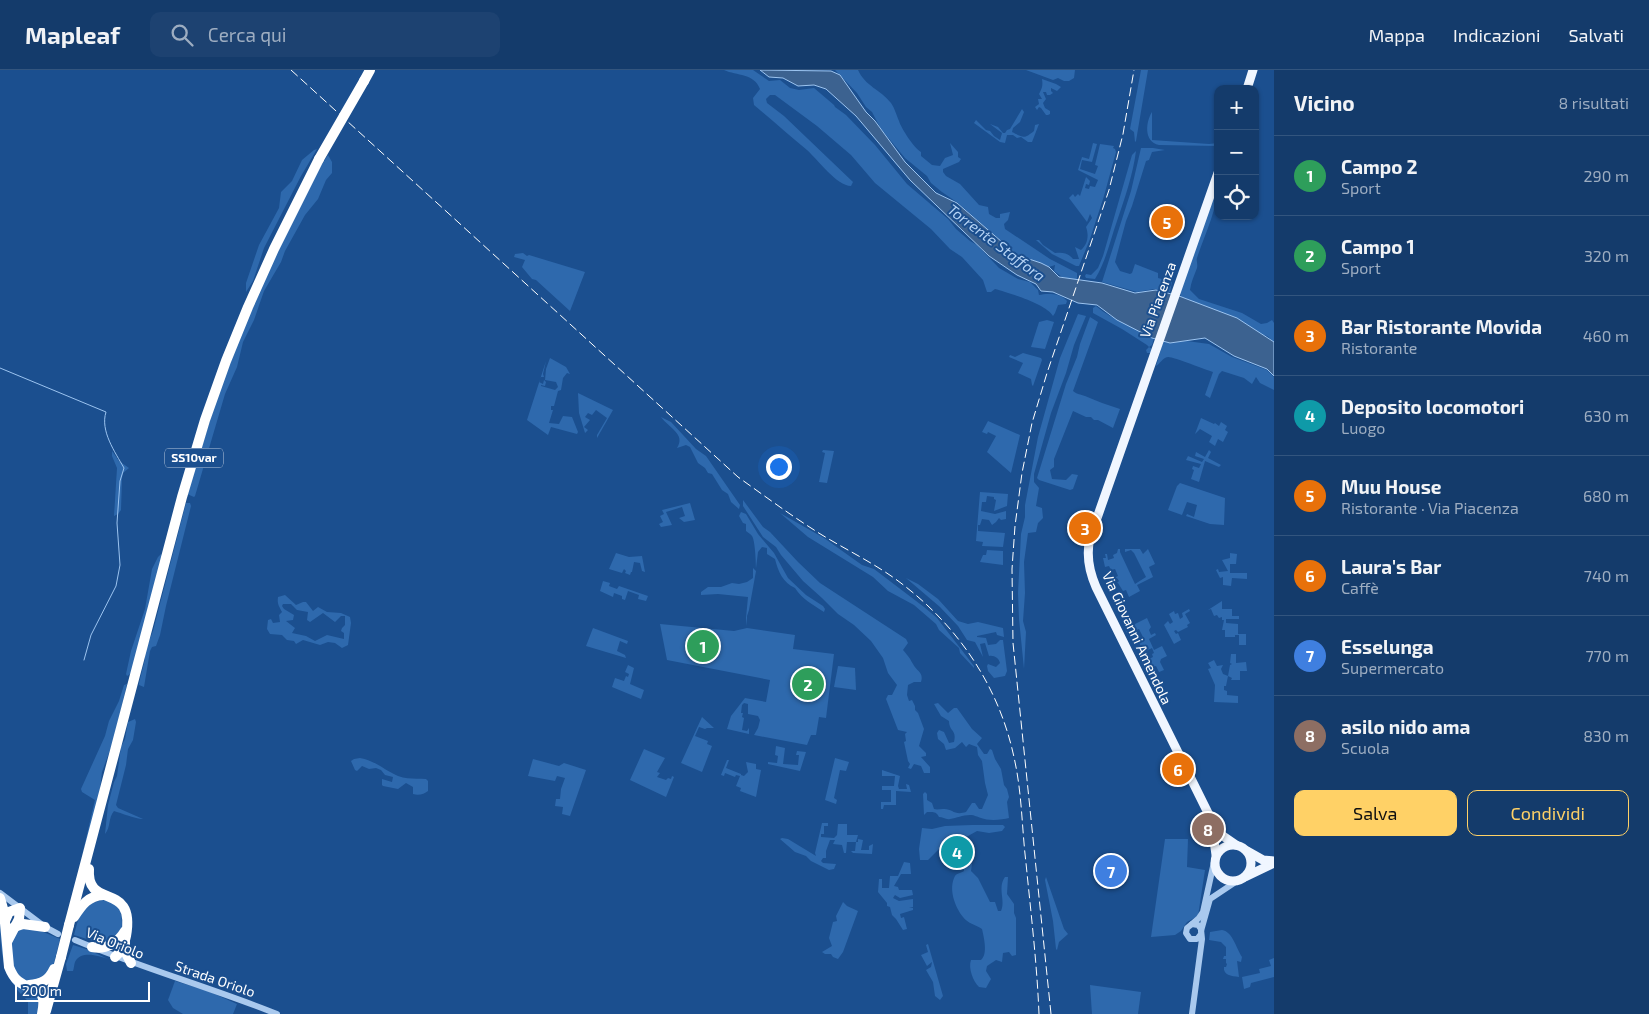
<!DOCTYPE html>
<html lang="it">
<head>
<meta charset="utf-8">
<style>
  body { margin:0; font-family:"Exo 2",sans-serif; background:#1d4271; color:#f1f3f6 }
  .controls { position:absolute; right:15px; top:15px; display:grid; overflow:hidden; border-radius:10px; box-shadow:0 1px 4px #0004 }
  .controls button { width:45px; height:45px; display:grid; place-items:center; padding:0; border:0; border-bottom:1px solid #33557e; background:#143b6b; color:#f1f3f6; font:25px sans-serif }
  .scale { position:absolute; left:15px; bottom:12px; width:135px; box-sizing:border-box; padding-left:5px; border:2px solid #fff; border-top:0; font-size:14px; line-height:18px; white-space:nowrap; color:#fff; -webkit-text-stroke:4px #1b4f8f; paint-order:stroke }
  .you { position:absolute; left:778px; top:396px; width:18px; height:18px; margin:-12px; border:4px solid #fff; border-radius:50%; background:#1a73e8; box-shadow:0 0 0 8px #1a73e833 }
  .badge { display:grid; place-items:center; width:32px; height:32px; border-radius:50%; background:#ffd166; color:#fff; font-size:16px; font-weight:700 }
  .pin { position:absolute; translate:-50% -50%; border:2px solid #fff; box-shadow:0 1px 5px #0006 }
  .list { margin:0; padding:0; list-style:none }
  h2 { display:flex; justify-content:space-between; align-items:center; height:65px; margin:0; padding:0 20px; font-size:21px }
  h2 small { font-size:16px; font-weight:400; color:#9dadc1 }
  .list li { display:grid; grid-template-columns:32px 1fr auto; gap:15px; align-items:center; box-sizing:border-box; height:80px; padding:0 20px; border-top:1px solid #33557e }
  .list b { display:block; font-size:19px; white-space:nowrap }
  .list p { margin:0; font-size:16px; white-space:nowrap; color:#9dadc1 }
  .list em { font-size:16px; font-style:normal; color:#9dadc1 }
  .actions { display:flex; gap:10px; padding:15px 20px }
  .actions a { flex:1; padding:11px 0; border:1px solid #ffd166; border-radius:10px; text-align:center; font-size:18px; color:#ffd166 }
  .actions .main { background:#ffd166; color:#111 }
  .icon { flex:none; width:28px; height:28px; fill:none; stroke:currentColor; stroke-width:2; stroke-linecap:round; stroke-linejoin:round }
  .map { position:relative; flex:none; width:1274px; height:944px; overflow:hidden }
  header { display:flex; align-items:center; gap:30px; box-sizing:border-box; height:70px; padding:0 25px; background:#143b6b; border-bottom:1px solid #33557e }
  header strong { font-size:24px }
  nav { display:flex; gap:28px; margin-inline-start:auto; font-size:18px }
  .search { width:350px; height:45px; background:#1d4271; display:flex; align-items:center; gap:12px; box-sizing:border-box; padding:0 18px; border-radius:10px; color:#9dadc1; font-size:19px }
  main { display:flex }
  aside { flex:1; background:#143b6b }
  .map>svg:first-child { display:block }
  .green { fill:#2e69ad; fill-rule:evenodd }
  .water { fill:#3c6290; stroke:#9cc4f0 }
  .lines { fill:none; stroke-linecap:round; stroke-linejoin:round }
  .stream { stroke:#9cc4f0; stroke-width:1 }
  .minor { stroke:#a9c9ee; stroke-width:6 }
  .major { stroke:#f0f6ff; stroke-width:9 }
  .highway { stroke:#fff; stroke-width:10 }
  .rail { stroke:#fff; stroke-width:1; stroke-dasharray:9 4; stroke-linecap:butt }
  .highway-bridge { stroke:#fff; stroke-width:10 }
  .labels { text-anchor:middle; stroke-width:4; stroke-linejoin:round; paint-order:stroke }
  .shield { fill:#1b4f8f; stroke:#bbcadd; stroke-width:1 }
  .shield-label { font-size:12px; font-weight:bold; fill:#fff }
  .street-label { font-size:14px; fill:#fff; stroke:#1b4f8f }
  .water-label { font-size:15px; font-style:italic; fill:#b5d3f5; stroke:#1b4f8f }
</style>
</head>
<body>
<header>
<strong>Mapleaf</strong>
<div class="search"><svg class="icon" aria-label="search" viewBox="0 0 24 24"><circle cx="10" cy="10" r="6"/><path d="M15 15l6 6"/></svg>Cerca qui</div>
<nav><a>Mappa</a><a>Indicazioni</a><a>Salvati</a></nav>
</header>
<main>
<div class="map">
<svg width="1274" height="944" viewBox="0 0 1274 944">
  <rect width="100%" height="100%" fill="#1b4f8f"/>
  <g class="green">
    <path d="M724 0H753L769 11 780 10 790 18 799 20 814 18 834 35 835 37 846 45 875 75 907 114 948 149 956 159 970 171 977 175 999 198 1018 209 1030 212 1038 220 1039 225C1047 223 1061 223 1067 231L1066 234 1058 235 1055 243 1053 246C1046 234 1009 223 995 219L991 222H987L983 210 962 187 950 179 931 159 875 113 851 85 817 56 775 25H770L766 29 767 33 784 46 853 112 851 116C837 116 818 90 807 80 789 65 772 50 754 35L753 28 760 19C754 3 737 6 724 0Z"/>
    <path d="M835 0H858C865 16 881 20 891 33 895 39 896 44 899 51 901 58 914 78 921 82V86L932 95 940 96 945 88 953 85 950 73 958 82V87L961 89 959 92 943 99V102L946 106 960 114 979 135 988 137 989 144 996 148H1000V144L1010 142 1008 150 1004 154 1005 159 1050 189 1077 203V208L1076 210 1062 207 1054 201 1055 195 1049 197 1017 185 958 133 942 122 931 113 927 106 905 88 881 59 872 42 866 37 857 23Z"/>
    <path d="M1026 0H1075L1074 8 1069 11H1064L1058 8 1053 10Z"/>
    <path d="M1141 0H1148L1136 71 1135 72 1134 62 1130 59Z"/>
    <path d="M1042 9 1056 14 1061 17 1057 21 1051 18V21L1053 23 1050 25H1047L1046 22H1043L1046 29 1043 33 1045 38 1050 41V44L1048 45H1046L1041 38 1039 37 1037 40 1035 37 1039 34 1038 29H1042L1039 24C1042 18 1043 16 1042 9Z"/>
    <path d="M1022 39 1024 42 1020 52 1013 58 1012 62C1024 68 1024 69 1034 61L1035 55 1039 54 1032 72H1028L1021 67 1017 68 1013 65H1007L1005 73 1000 72 974 53 976 50 986 60 990 61 994 66 1000 70 1002 63 990 54 998 57 1003 63H1005L1007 60 1010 59Z"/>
    <path d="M1152 42V70L1209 74 1218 73V76L1159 75C1143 72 1146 51 1152 42Z"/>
    <path d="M1093 73 1097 74 1092 92 1082 90 1080 99 1095 104 1098 96 1095 95 1100 74 1114 76 1113 78 1115 79 1116 82 1104 126 1090 169 1079 196H1076L1052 184 1036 170H1039L1043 175 1055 183C1063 182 1068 183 1073 189H1079L1075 177 1081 180C1088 174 1089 165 1086 157L1092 148 1090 144 1087 152 1069 128 1073 124 1075 127 1078 124 1080 126 1086 107 1090 111 1089 115 1086 114 1085 118 1089 119 1090 116 1095 117 1098 110 1078 100 1082 87 1089 89Z"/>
    <path d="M1141 78H1153L1165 80 1152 82 1149 90 1146 91 1132 136 1126 151 1115 192 1120 201 1130 204 1132 203 1135 194 1158 203V208L1172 212 1170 222 1154 219 1137 222 1102 212 1131 121Z"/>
    <path d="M317 79 301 106 264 178 253 211 246 222V213L259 175 279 138 281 122 292 111 302 90 314 80Z"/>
    <path d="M1136 81C1133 104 1125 128 1117 151 1110 171 1106 191 1095 209L1086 208 1085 206 1086 204 1091 205 1098 198 1103 186 1132 85Z"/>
    <path d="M328 85 332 92V103L326 110 318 129 305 145 285 181 281 192 264 221 254 250 243 272 237 297 225 324 195 426 194 427 187 424 223 309 258 223 312 109Z"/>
    <path d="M1218 113C1218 139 1205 163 1197 188 1196 190 1198 194 1197 198 1194 206 1191 212 1190 220L1199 229 1242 243 1261 254 1267 253 1272 250 1274 253V272L1267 266 1250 263 1181 227 1180 223Z"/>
    <path d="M523 183 527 186 529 185 585 202 570 241 536 210 532 209 522 197 525 190 514 187 515 184Z"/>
    <path d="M1096 236C1113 251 1136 256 1154 268L1152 275 1149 277 1152 279 1151 283H1147L1146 280 1149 277 1147 275 1122 259 1093 243V238Z"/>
    <path d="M1078 244 1086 246 1074 275 1066 303 1051 343 1034 404V412L1039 418 1036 436 1042 438 1043 448 1038 453 1036 462 1028 463 1024 492 1025 523 1023 551 1026 562 1024 599 1019 549 1018 523 1021 464 1025 447V435L1038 367 1060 288Z"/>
    <path d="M1090 247 1098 252 1073 321C1078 325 1080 324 1085 326 1096 331 1108 335 1120 339L1113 358 1098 350H1094L1091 347H1086L1073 341 1054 389V397L1050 400 1052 409 1066 410 1072 404 1078 405 1073 419 1070 420 1039 410 1037 408 1066 314 1077 287 1080 274Z"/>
    <path d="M1047 250 1054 252 1045 279 1031 277 1039 252Z"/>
    <path d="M1164 268 1209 274 1232 287 1267 300 1274 307V320L1260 313 1256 307 1252 314 1244 308 1222 301 1219 304 1210 328 1205 325 1213 302C1207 300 1171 286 1168 287 1162 288 1160 294 1156 296Z"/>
    <path d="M1023 283 1041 288 1042 290 1033 316 1032 315 1031 309 1018 303 1023 293 1009 287 1010 285 1015 287Z"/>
    <path d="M550 288 566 297 570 304 567 303 563 308 561 320H558L561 321H558L554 336H551V340H553L549 353 559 354 563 346 572 347 578 362 577 364 551 357 548 365 527 350 546 291 543 304 544 307H541L539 312 543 314 544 310 546 312 545 316 541 315V316L555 320 558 317 556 312 545 310 546 299Z"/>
    <path d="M578 323 613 340 597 368V365L607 348 596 340 592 345 588 343 585 347 590 350 584 357 588 360 585 363 579 343Z"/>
    <path d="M661 347 671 352 696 379 706 386 740 435 739 439 731 432 728 424 722 420 712 404 708 403 705 398 698 393 690 377 686 375 677 378C686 364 669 358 661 347Z"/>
    <path d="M1201 348 1214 354 1215 353 1219 356 1221 352 1227 356 1225 360 1228 362 1223 372 1218 369 1215 376 1209 372 1212 366 1200 359 1195 364Z"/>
    <path d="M988 351 1020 365 1011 403 987 382 996 366 988 362 987 364 982 362Z"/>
    <path d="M823 380 834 381 827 413 819 412 825 383 822 382Z"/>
    <path d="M1209 380 1211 382 1208 388 1221 395 1219 397 1205 391 1199 412 1191 409 1194 400 1192 399 1193 396 1199 398 1201 394 1186 390 1188 386 1202 392 1204 389 1195 386 1196 382 1205 387Z"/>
    <path d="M112 381 119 391 129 398 123 403 122 408 121 440 118 444 114 446 117 398 112 386Z"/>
    <path d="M1180 413 1225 428 1224 455 1210 454 1186 446 1187 444 1194 447 1197 435 1187 432 1182 445 1168 440 1177 416Z"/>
    <path d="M980 422 1008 424 1007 436 994 441 996 430 994 429V427L987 426 986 432H982L981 441 995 444 1006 441V449L1001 450 999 448 996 452 992 455 989 450 982 449 980 455H978V461L1005 463 1003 477 982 476 983 472 976 471Z"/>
    <path d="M743 430 763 457 770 462 798 492 820 513 906 569 908 573 903 580C909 587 909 587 913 594 917 602 924 602 921 612H914L908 615 907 625 909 631 912 630 915 636V640L918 643 924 659 919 676 926 683V686L921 687 930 697V703H924L921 696 914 694 911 699 908 698 910 694 908 691 904 672 906 671 905 664 907 662 898 660 886 629 888 625H892L897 615 888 603 883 588 871 571 854 555 838 544 822 528 803 511 781 485 776 477 763 467 743 436Z"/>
    <path d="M186 433H190L191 436 166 536 160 565 156 576 152 577 150 581 144 617 139 615V613L145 589V581L153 561Z"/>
    <path d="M690 433 695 450 684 452 679 448 685 446 682 437 666 442 672 455 661 457 659 454 663 452 660 446 664 444 662 440Z"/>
    <path d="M741 442 746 444 758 464 774 483 788 508 806 525 823 536 825 539 824 542C812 534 803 530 795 518 783 513 778 501 775 489L767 484V478L762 477 758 482 756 498C756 492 755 470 752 466 751 464 748 463 746 461V454L743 453 739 446Z"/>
    <path d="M780 443 824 468 862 495 874 499 924 537 937 548 974 596V598L960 583 959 578 939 560 936 554 914 535 888 521 873 507 808 467Z"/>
    <path d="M1118 479H1120V482L1135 514 1146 507 1134 483 1131 480 1125 482V479H1140L1143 484 1148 479 1155 494 1149 497 1153 507 1137 515 1140 521 1129 527 1126 520 1123 521 1118 513H1117L1119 511 1117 508 1115 509 1114 508 1118 506 1115 499 1111 500 1109 496 1105 497 1103 488H1106L1105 484H1107L1108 490 1114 488 1113 485 1117 483Z"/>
    <path d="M987 480 1003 481V495L980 492 983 485H986Z"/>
    <path d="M616 483 629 487 642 486 645 502 642 501 640 493 634 492 632 502H631L630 505 625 503 626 501 624 499 622 503 609 499Z"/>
    <path d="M1230 483 1237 484 1236 494H1230V503H1247V509L1232 508 1231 516 1223 515V507L1220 508 1216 500 1218 499 1219 502 1228 501 1222 490 1230 488Z"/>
    <path d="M161 484 163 487 132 603 127 606 126 604 131 581 145 539 152 499 158 487Z"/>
    <path d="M753 498 756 501 749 540 747 546V556L746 548 748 527 718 524 701 525V522L708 517H721L732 513 739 514 747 512 753 508Z"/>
    <path d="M906 508 918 514 938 529 958 551 968 554 978 552 1003 558 1004 567 997 565 996 562 977 566V567L986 568 988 575 996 574 1000 570H1003L1007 601 1005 606 994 608 988 601 987 596 988 594 996 597 1000 593C999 588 994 585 989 586L985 573 980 574 983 587 975 572 967 570 958 556 940 537Z"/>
    <path d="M603 511 610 513 609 516 617 519 619 516 648 526 646 531 638 529 639 525 628 521 625 530 622 529V526L614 523 613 527 600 521Z"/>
    <path d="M285 525 296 535 303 532H306L313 541 318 537 327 542 341 543 350 547 351 553 348 575 342 578 335 573 328 572 320 575 303 570 296 574 294 571 287 570 282 565 270 564 267 559 268 550 271 549 273 553 280 552 279 545 282 542C279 536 277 534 278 527ZM283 534H291L297 540 308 542 307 550 310 552 323 543 335 552 341 546H345V555L342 558 341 561 344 563V569L327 565 315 571 306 566 292 563 295 558 286 551 293 550 294 545 284 539 282 536Z"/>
    <path d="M1222 531V539H1232V546H1239V549H1226V553L1238 554V564H1246V575H1239V565H1235V567H1225V560H1222L1224 550H1222V547L1219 548 1217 545 1214 546 1211 539 1208 540Z"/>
    <path d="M1189 539 1190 541 1185 544 1190 553 1187 555 1188 557 1178 562 1176 560 1174 561 1176 564 1178 563 1181 570 1174 574 1164 555 1168 551 1170 554 1173 552 1169 544 1174 541 1175 544 1178 543 1180 549 1183 547 1182 543Z"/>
    <path d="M1147 548 1151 557 1149 560 1151 565 1155 563 1156 565 1149 569 1154 580 1162 576 1167 586 1161 589 1160 592 1164 600 1159 602 1156 596 1153 597 1149 589 1153 587 1152 584 1154 583 1152 578 1146 581V584L1144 585 1139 572 1144 569 1139 559 1136 560 1137 563 1129 567 1125 559Z"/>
    <path d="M660 554 734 561 747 558 795 565 793 579 834 584 826 648 819 647 816 665H811L807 675 754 665 758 658 760 650 758 646 748 644V634L744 633 742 635 741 643H743L742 647 744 648 742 660 747 661 749 658V664L727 659 731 646 745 628 766 632 770 610 667 590Z"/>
    <path d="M593 558 628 571 627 574 620 571 617 581 625 585 626 588 586 576Z"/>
    <path d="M1231 584H1236V593L1246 592 1247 601H1240V610H1231L1232 608 1228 606 1226 616H1224V620L1227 621V625L1238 626V633L1214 632 1215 615 1208 599 1211 598 1208 593 1214 590 1217 596 1223 595 1221 599 1223 604 1228 606 1230 595 1232 594 1230 593Z"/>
    <path d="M628 595 634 598 630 614 644 620 641 629 612 617 615 608 624 611 626 606 628 607 629 604 625 602Z"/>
    <path d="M838 596 855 598 856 620 834 617Z"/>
    <path d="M127 614 113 672 102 702 99 727 82 786 95 730 82 722 81 719 105 666 109 651 119 631 124 615Z"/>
    <path d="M938 633 948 643 954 638H957L972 659 982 668 977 674 984 684H987L990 679 992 680 995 689 1001 699 1004 715 1007 719 1009 727 1007 732 1009 748C1002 750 988 751 981 748 977 747 975 745 970 745 962 745 957 748 950 749 946 750 943 747 939 747 936 741 933 742 927 742L924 745 923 724 925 722 927 724V730L932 733 934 739C937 740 940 739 943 739 952 738 954 746 966 742L972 733H975L979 739H982L988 725 985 713 982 691 978 685 977 677 969 674 966 677 962 672 955 678 946 680 944 674 938 669 937 663 939 660 944 662 949 673 954 672C957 659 949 662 949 651L941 646 934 634Z"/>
    <path d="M702 647 714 658H707L705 659 699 657 695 666 708 671 707 674 712 676 702 702 681 693Z"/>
    <path d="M135 649 136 652 133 670 128 679 126 695 116 735 118 738 143 749C139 750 121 743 114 741 108 748 111 757 105 764L108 735 114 712 117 706 121 677 125 669 128 652Z"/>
    <path d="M776 676 785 678 783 694 798 695 799 685H796L797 681 806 682 800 701 768 694V692L777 693 778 686 775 685Z"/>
    <path d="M644 679 665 688 657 702 660 703 657 707 666 710 668 708 671 709 672 706 674 707 666 727 630 710Z"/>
    <path d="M360 688C376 691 384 700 398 706 408 710 416 708 426 709L428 711V721C424 724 419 726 413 724V717L406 713 398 719 383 716 382 715V709L392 712 393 707 385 705 381 700 376 698 369 699 362 696 357 701 355 700 351 691 354 689Z"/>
    <path d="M835 688 849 692 846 701 840 700 834 728 837 730 836 734 825 730Z"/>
    <path d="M533 689 559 696 564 693 586 700 570 746 562 744 563 737 555 736 556 729H560L561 719 565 708 557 706 555 711 528 706Z"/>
    <path d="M727 690H729L726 698 741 704V705L744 706 748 702 746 692 756 694V699L761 700 756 727 740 721 741 718 736 716 740 706 736 705 735 707 725 703 724 706 721 705Z"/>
    <path d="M882 700 900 706 898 716 899 719H907L906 714 909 715 911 722 896 721V735H884L883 739H881V732H891V720H882V716H894L895 706H882Z"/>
    <path d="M822 753H828V756H824V764H821V767L834 768 837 765 838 754H847V765H858L856 772H858V769L863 770 861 780H869V776L873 774 872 784 853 783 851 781H855L856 772H847L846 783H844L842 775 833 774 835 770H830L826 781V788H823L821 791 823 793 836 794 834 799 829 800 811 791 806 786 795 782 780 769 782 768 788 769 816 786 815 783Z"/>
    <path d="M972 755H1003L1005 757 1002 761 989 763 977 761 968 766 958 767 942 776 928 790H920L919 779 922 758 932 759 945 756Z"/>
    <path d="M1165 769H1188L1187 797 1205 800 1198 846 1187 852 1181 861 1175 865 1151 867Z"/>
    <path d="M969 790 972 794 971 801 978 808 990 832H995L998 841H1001C1006 831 997 818 1005 807H1008L1007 824 1014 834V843L1016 848V885L1012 886 1009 882 1003 883 1002 892 996 890 987 896 986 901 991 909 986 918 979 917C973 911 968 898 971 890H981C988 884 984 868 982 859 976 855 967 853 963 847 955 837 948 819 955 806 957 803 961 803 964 801V793Z"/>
    <path d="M904 792 910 793 911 804H901L894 816 898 817 899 820H912L913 825 900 828 895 825 893 828 899 831 913 829V837L909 838H913V840L900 844 901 848 904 847 907 859 903 860 896 849 892 845 890 837 887 836V833L878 822 879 809H882V818H889L890 806H898Z"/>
    <path d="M1046 807 1064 859 1068 864 1059 872 1057 880 1056 879 1053 851 1045 810Z"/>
    <path d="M102 830C123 832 122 845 122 862L103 874 74 865C80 845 79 836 102 830Z"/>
    <path d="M843 832 847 836 858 841 843 882 838 889 833 887 831 884H825L822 882 832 876 829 868 833 852 837 851 836 846Z"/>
    <path d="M0 841 6 903 39 928V944H28V931C0 906 0 879 0 841Z"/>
    <path d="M22 857 34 858 60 869 53 897 43 909C39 910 32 912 27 911 13 909 5 876 13 865 15 862 19 860 22 857Z"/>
    <path d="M1222 860C1233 862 1236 878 1242 887L1241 892 1237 891 1239 907C1231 906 1223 905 1224 897H1226L1227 894 1226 893V889H1223L1224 886H1226V877L1221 872 1209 870 1210 862Z"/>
    <path d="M928 874 943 926 940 930 935 926 933 912 926 900 931 897 932 892 927 896 921 885 928 882 926 875Z"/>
    <path d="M73 875 89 880 108 889C99 886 81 880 75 892 74 895 74 898 73 901H67L66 894Z"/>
    <path d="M1274 888V907L1251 913 1250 917 1244 919 1242 907 1260 903 1259 899 1271 896 1269 890Z"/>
    <path d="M175 911 208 921 237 934 233 944H183L173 938 168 930Z"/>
    <path d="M1090 915 1141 922 1138 944H1092Z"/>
  </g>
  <path class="water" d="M760 0 831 1 840 5 866 42 875 51 905 92 936 123 957 133 1017 185 1041 193 1049 197 1059 207 1102 213 1135 223 1156 220 1179 226 1237 248 1274 272V306L1267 299 1234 286 1205 268 1170 273 1152 268 1117 250 1097 235 1078 233 1053 222 1041 221 1036 214 1017 205 989 186 910 110 856 46 826 19 814 15 798 16 783 8 769 7Z"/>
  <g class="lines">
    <path class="stream" d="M0 298 106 342C100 361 115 382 124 398L120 411 117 453 120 495 116 516 91 565 84 590"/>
    <g class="minor">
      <path d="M0 823 45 857 58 864"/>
      <path d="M1192 854 1199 848 1203 842 1214 792"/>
      <path d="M1201 861 1210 829 1237 811"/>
      <path d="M75 870C141 898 210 917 277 944"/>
      <path d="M1192 944 1202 869 1201 859 1198 855 1192 854 1187 858 1186 863 1190 869H1197L1201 864"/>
    </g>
    <g class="major">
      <path d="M1247 19 1253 0"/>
      <path d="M1218 103 1090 468C1086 485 1089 501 1096 517L1214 755 1220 764 1236 775"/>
      <path d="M1212 756 1216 785"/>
      <circle cx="1233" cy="793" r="18"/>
      <path d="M1247 781 1263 790 1274 791"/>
      <path d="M1245 807 1274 793"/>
    </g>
    <g class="highway">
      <path d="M364 11 370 0"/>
      <path d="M89 799C86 841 136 810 126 866 124 875 122 881 115 887"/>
      <path d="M0 828 4 842 9 897C11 902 13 907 18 911 33 923 48 915 42 944"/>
      <path d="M74 847C82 835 88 826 103 825"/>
      <path d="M5 851 9 842 20 838 19 849 7 872"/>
      <path d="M69 855 182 427 205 350 226 291 248 237 274 179 319 89"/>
      <path d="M14 857 23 854 45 857"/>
      <path d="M125 873V881L131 893"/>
      <path d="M92 877C106 880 118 873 125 861"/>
      <path d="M29 915C42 914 49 910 54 899"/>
      <path d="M46 941 61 887"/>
    </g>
    <g class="rail">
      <path d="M291 0 738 407C766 427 793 447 822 465 850 482 880 496 906 517 962 561 1001 621 1015 692 1022 725 1022 760 1026 793 1031 844 1037 894 1039 944"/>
      <path d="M1051 944 1013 573 1012 499 1015 456 1022 403 1032 353 1047 303 1109 120 1123 64 1134 0"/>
    </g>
    <g class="highway-bridge">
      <path d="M319 89 364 11"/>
      <path d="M61 887 69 855"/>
    </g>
  </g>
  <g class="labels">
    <rect class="shield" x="165" y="378.5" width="58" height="19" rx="4"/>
    <g class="shield-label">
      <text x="194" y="392">SS10var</text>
    </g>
    <g class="street-label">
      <text transform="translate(1158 230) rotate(-70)" y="5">Via Piacenza</text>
      <text transform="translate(1137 568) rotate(65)" y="5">Via Giovanni Amendola</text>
      <text transform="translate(115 873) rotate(22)" y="5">Via Oriolo</text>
      <text transform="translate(215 909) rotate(19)" y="5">Strada Oriolo</text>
    </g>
    <g class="water-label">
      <text transform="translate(996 173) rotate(37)" y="5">Torrente Staffora</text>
    </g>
  </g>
</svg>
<div class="controls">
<button>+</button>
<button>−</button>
<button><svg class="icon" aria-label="locate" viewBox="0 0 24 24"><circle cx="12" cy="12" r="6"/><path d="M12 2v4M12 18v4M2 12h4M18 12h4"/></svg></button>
</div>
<div class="scale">200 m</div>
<div class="you"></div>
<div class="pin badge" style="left:703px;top:576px;background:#2e9e5b">1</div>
<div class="pin badge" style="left:808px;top:614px;background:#2e9e5b">2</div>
<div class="pin badge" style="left:1085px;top:458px;background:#e8710a">3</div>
<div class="pin badge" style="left:957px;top:782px;background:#0f9aa8">4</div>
<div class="pin badge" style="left:1167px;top:152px;background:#e8710a">5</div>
<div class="pin badge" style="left:1178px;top:699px;background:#e8710a">6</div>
<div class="pin badge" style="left:1111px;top:801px;background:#3f7fe0">7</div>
<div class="pin badge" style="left:1208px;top:759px;background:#8d6e63">8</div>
</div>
<aside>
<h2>Vicino<small>8 risultati</small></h2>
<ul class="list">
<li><span class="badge" style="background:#2e9e5b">1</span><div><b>Campo 2</b><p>Sport</p></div><em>290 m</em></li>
<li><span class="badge" style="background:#2e9e5b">2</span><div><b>Campo 1</b><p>Sport</p></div><em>320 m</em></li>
<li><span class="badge" style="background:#e8710a">3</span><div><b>Bar Ristorante Movida</b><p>Ristorante</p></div><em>460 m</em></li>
<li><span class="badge" style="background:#0f9aa8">4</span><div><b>Deposito locomotori</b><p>Luogo</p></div><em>630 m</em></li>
<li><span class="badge" style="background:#e8710a">5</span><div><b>Muu House</b><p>Ristorante · Via Piacenza</p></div><em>680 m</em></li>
<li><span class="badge" style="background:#e8710a">6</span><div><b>Laura's Bar</b><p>Caffè</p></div><em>740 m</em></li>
<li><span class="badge" style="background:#3f7fe0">7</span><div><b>Esselunga</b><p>Supermercato</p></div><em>770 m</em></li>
<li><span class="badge" style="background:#8d6e63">8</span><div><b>asilo nido ama</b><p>Scuola</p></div><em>830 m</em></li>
</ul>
<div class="actions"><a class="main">Salva</a><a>Condividi</a></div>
</aside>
</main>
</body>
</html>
